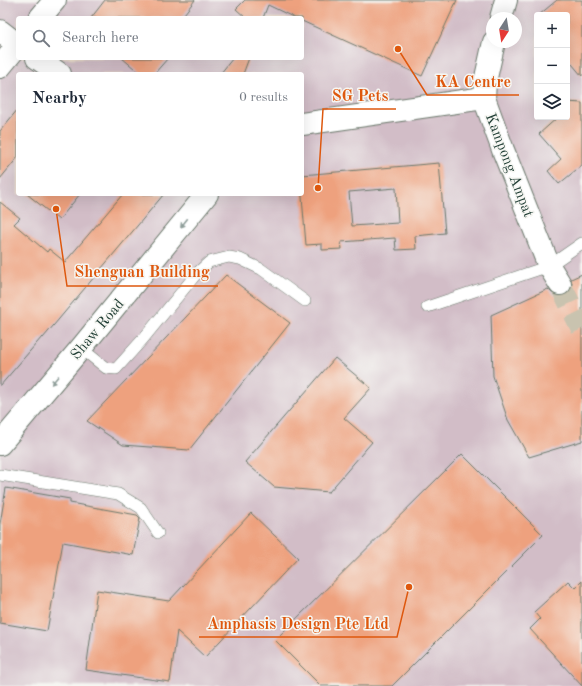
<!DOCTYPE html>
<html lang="en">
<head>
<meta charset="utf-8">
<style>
  body { margin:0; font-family:"Old Standard TT",serif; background:#f6f6f7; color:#1f2937 }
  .controls { position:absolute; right:12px; top:12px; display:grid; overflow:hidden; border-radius:4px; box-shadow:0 4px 16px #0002 }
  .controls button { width:36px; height:36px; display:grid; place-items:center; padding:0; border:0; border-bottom:1px solid #e0e1e3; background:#fff; color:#1f2937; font:20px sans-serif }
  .compass { position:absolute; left:486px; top:12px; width:36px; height:36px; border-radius:50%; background:#fff; box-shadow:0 4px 16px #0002; rotate:192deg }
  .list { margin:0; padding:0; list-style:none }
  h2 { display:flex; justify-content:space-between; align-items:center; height:52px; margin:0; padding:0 16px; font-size:17px }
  h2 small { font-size:13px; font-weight:400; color:#747a83 }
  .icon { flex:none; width:22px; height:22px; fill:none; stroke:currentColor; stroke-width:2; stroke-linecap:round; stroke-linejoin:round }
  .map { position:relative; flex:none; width:582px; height:686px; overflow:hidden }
  .search { position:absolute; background:#fff; box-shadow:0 4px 16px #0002; left:16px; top:16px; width:288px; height:44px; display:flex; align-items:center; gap:10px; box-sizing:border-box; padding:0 14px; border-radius:4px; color:#747a83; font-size:15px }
  .panel { position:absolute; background:#fff; box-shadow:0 4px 16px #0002; left:16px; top:72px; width:288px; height:124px; border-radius:4px }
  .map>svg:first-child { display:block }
  .industrial { fill:#d2bdc7; fill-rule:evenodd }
  .building { fill:#eea17e; fill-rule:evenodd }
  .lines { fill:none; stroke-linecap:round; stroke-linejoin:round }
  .street-tunnel { stroke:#c9c3af; stroke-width:22; stroke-dasharray:22 11; stroke-linecap:butt }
  .lane-casing { stroke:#69776a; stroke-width:12 }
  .street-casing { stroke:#69776a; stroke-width:24 }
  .lane { stroke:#fff; stroke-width:11 }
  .street { stroke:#fff; stroke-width:22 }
  .oneway { fill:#8f9e9a }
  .labels { text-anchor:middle; stroke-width:3; stroke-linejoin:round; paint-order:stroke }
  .street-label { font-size:15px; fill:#1f3d34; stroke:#f6f6f2 }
  .leader { fill:none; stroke:#de580e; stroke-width:1.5 }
  .callout-dot { fill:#de580e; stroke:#f6f6f2; stroke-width:1.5 }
  .callout-label { font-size:16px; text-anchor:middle; font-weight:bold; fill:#de580e; stroke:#f6f6f2; stroke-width:3; stroke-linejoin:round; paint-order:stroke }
</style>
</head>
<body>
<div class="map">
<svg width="582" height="686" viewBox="0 0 582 686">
  <rect width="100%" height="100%" fill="#f6f6f2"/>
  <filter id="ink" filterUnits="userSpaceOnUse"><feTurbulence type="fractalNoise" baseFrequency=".025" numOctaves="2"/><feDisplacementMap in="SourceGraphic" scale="8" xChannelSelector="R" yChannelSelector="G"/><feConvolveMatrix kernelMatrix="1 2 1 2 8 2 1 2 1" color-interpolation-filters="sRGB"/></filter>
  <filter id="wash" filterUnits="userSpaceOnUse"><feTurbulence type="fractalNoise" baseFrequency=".012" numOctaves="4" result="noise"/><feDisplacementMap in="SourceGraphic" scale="16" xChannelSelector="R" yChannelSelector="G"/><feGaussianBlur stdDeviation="0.9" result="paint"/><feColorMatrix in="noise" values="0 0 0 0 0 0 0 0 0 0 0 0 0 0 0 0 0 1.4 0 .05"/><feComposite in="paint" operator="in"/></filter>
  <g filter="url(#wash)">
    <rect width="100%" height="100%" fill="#f3e4ce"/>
    <path class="industrial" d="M0 0H582V686H0ZM537 15H567V117H537ZM18 18H302V58H18ZM492 18H516V42H492ZM18 74H302V194H18Z"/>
    <g id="blocks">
      <g class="building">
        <path d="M105 0H195L181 18H91Z"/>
        <path d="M245 0H457L422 76 302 21V18H295L268 5 263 18H246L236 9Z"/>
        <path d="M557 0H582V76L567 58V15H539Z"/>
        <path d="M122 58H168L154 74H141Z"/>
        <path d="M233 58H249L243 74H220Z"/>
        <path d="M567 102 582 103V165L559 184 548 171 561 159 539 134 558 117H567Z"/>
        <path d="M18 109V157L0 179V131Z"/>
        <path d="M439 163 445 233 415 236 416 249 396 250 395 238 341 242 342 249 322 250V244L306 245 302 197V175ZM396 188 398 223 352 226 349 192Z"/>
        <path d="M27 194H80L59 220Z"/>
        <path d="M123 194H164L43 338 42 337 0 386V202L20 218 14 224 47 252 49 249 65 262Z"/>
        <path d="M582 274V441L529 457 508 420 493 376 491 315 548 289 554 295 561 296 566 295 571 290 572 284 571 279Z"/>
        <path d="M226 275 290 323 189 450 123 445 87 421Z"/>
        <path d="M335 358 371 388 344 418 372 442 329 492 274 487 245 462Z"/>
        <path d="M462 454 543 535 392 686H321L275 640Z"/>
        <path d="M6 488 70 499V503L137 515 140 518 133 555 63 542 47 631 0 623V524Z"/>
        <path d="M251 513 298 558 205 657 177 631 170 682 86 670 97 590 169 601Z"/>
        <path d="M568 581 575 588 582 581V686L530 629 540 619 534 612Z"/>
      </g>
    </g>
  </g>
  <g filter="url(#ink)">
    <use href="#blocks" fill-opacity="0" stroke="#69776a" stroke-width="1"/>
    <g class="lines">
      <path class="street-tunnel" d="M560 284 582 329"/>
      <defs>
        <g id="lane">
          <path d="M427 307 549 266 582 243"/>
          <path d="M81 348 106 368 116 369 143 339 197 273 209 262 229 257 240 259 261 269 305 301"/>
          <path d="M0 475 118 494 141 508 158 533"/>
        </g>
        <g id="street">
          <path d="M40 18 55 0"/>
          <path d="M501 18 506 0"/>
          <path d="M0 31 18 45 0 67"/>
          <path d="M494 42 485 82 484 98 503 150 549 266 560 284"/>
          <path d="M37 58 60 74"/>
          <path d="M302 124 484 98"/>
          <path d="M0 444 81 348 207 194"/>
        </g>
      </defs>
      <use href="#lane" class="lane-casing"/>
      <use href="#street" class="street-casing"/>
      <use href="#lane" class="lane"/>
      <use href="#street" class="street"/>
    </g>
    <defs><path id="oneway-solid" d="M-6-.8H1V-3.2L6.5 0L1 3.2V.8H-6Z"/></defs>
    <g class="oneway">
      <use href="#oneway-solid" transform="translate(184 223) rotate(128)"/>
      <use href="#oneway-solid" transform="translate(55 380) rotate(130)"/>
    </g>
  </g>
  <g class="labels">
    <g class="street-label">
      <text transform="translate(510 165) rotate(69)" y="5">Kampong Ampat</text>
      <text transform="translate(97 329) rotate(-50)" y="5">Shaw Road</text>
    </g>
  </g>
  <path class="leader" d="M398 49L427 95H519M318 188L323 109H396M56 209L67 286H218M409 587L397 637H199"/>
  <g class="callout-dot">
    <circle cx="398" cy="49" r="4"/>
    <circle cx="318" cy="188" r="4"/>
    <circle cx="56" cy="209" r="4"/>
    <circle cx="409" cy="587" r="4"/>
  </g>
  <g class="callout-label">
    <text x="473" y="87">KA Centre</text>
    <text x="360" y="101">SG Pets</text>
    <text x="142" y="277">Shenguan Building</text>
    <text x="298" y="629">Amphasis Design Pte Ltd</text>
  </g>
</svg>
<div class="controls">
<button>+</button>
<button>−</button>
<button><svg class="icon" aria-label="layers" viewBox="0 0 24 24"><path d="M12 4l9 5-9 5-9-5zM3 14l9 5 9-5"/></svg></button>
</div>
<svg class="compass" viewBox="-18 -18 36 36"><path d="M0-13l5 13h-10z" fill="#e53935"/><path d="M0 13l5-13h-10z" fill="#747a83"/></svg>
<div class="search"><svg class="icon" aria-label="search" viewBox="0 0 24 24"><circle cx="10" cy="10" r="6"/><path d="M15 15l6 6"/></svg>Search here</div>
<section class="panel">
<h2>Nearby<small>0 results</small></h2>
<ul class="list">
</ul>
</section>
</div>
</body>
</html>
